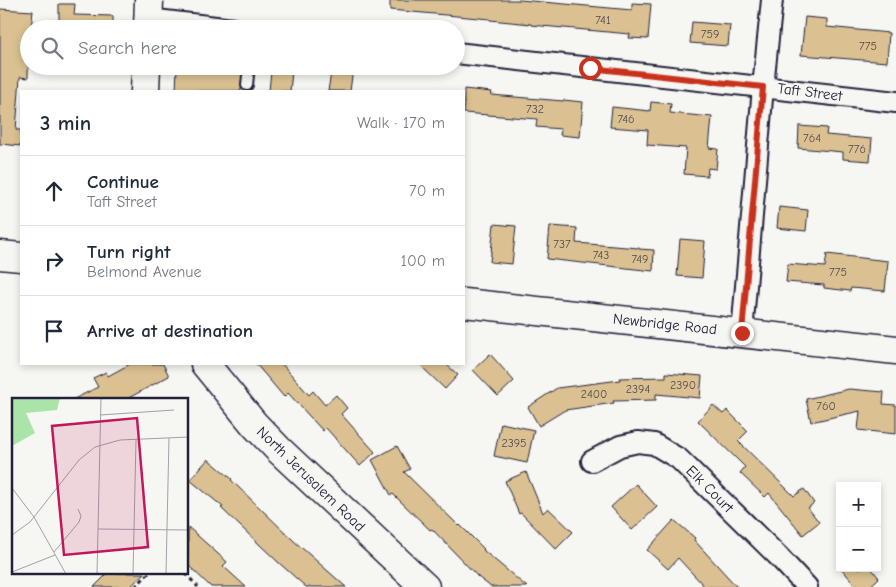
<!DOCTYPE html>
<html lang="en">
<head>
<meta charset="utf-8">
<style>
  body { margin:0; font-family:"Comic Neue",sans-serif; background:#f6f6f7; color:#1f2937 }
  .controls { position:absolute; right:15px; bottom:15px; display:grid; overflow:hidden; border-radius:0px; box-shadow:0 2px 8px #0003 }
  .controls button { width:45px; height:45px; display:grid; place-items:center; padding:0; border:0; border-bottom:1px solid #e0e1e3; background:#fff; color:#1f2937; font:25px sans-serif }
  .stop { position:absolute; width:15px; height:15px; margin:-11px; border:4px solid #c8321e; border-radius:50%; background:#fff }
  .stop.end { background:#c8321e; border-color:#fff; box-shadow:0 1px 5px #0008 }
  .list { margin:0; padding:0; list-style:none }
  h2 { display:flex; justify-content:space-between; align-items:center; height:65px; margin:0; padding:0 20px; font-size:21px }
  h2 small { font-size:16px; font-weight:400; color:#747a83 }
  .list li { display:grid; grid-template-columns:32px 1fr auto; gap:15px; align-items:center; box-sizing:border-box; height:70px; padding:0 20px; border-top:1px solid #e0e1e3 }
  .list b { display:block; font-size:19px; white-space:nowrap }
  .list p { margin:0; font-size:16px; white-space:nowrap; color:#747a83 }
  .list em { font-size:16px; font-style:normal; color:#747a83 }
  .icon { flex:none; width:28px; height:28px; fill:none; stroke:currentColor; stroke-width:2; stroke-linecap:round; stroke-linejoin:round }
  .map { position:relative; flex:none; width:896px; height:587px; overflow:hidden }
  .search { position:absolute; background:#fff; box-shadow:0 2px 8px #0003; left:20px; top:20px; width:445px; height:55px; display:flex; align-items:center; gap:12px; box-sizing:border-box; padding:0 18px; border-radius:28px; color:#747a83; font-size:19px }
  .panel { position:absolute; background:#fff; box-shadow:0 2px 8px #0003; left:20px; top:90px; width:445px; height:275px; border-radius:0px }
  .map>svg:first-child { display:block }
  .building { fill:#dbc191; stroke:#22223b }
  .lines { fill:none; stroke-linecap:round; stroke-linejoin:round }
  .service-casing { stroke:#22223b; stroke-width:14 }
  .minor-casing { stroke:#22223b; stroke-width:24 }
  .secondary-casing { stroke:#22223b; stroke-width:31 }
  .primary-casing { stroke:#22223b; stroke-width:31 }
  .path { stroke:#22223b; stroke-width:3; stroke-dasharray:4 4; stroke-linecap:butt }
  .service { stroke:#f6f6f2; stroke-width:10 }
  .minor { stroke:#f6f6f2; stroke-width:20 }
  .secondary { stroke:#f6f6f2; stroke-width:28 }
  .primary { stroke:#f6f6f2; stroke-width:28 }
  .route { stroke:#c8321e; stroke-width:6 }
  .labels { text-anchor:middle; stroke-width:4; stroke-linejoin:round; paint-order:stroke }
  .number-label { font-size:12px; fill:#504a50 }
  .street-label { font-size:15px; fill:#22223b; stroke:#f6f6f2 }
  .inset-road { fill:none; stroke:#a1a1a9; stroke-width:1 }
  .view { fill:#c2185b; fill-opacity:0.15; stroke:#c2185b; stroke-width:2.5 }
  .inset-edge { fill:none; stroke:#22223b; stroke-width:2.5 }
</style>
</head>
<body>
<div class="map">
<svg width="896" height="587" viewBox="0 0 896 587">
  <rect width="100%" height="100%" fill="#f6f6f2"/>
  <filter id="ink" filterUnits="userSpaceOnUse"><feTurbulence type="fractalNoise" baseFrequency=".02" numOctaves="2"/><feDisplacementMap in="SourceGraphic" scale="10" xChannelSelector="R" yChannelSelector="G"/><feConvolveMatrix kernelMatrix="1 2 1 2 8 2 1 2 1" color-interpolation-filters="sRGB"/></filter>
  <g filter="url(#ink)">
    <g class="building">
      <path d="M390 0H520L632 10V3L651 4 648 39 629 38 630 34 531 25V24L490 20V19L390 10Z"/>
      <path d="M59 4H75L74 15 113 16V29H59Z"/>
      <path d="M0 9 33 11 31 29H29L28 78 20 77 16 130H21V146L0 144Z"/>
      <path d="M805 17 827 19V27L889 33 887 62 801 55Z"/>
      <path d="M692 22 730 25 728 46 690 43Z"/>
      <path d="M177 66H242L241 91H176Z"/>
      <path d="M332 67 353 69 350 91H328Z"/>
      <path d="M271 71 292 72 290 91H269Z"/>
      <path d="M464 89 492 92 491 95 563 101V100L583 102 580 137 560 135 561 129 536 127 537 119 464 113Z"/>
      <path d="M651 102 671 104 670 113 712 117 709 148 718 149 716 169 708 168 707 176 684 174 686 148 647 145 648 130 610 127 612 107 650 111Z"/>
      <path d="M799 126 827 128 826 135 872 139 870 161 843 159V152L798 148Z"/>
      <path d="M779 207 808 210 806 231 777 228Z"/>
      <path d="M494 224 516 226 512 264 490 262Z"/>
      <path d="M550 226 577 228 576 243 639 248V249L654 250 653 271 547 259Z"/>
      <path d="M680 239 705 241 702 278 677 276Z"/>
      <path d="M827 254 888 261 885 291 851 288 850 291 824 288V285L786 282 788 264 825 267Z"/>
      <path d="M490 354 514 381 498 396 473 370Z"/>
      <path d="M130 364H163L169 376 125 400H72L98 387 93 378 106 372 108 376Z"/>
      <path d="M256 364H282L309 395 313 391 325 405 336 395 347 408 341 414 375 452 360 466 326 428 323 431 288 393 284 397Z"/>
      <path d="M419 364H446L458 375 445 389Z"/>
      <path d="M666 373 702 376 700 398 656 394V400L613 401 614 403 565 410 539 426 528 407 557 388 620 380 619 378 666 377Z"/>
      <path d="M849 389 884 392 883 404 896 405V434L858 430 860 411 811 422 806 399Z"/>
      <path d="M713 405 723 414 727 410 748 431 738 441 794 496 804 489 814 503 808 508 819 522 803 535 769 493 765 497 740 473 745 467 698 421Z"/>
      <path d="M501 423 534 430 527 463 494 456Z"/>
      <path d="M397 446 410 469 404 472 459 526 460 525 484 549 483 550 527 587H491L478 577 432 529 430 530 393 494 391 495 372 460Z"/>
      <path d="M208 459 232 479 231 480 294 541 346 587H306L278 562 221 508 223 507 190 480Z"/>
      <path d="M526 472 543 513 548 508 573 532 556 549 521 513 519 514 505 481Z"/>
      <path d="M636 484 657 507 632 530 611 507Z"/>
      <path d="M674 520 695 538 694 540 737 587H705L678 558 668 569 647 550Z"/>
      <path d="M188 527 227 562 223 566 246 587H211L188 565Z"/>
      <path d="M841 568H871L879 578 869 587H857Z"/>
      <path d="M108 573H145L130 587H94Z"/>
    </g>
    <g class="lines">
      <defs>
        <path id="service" d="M247 85 249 66"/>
        <g id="minor">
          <path d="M148 19 233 29"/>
          <path d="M456 53 896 102"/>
          <path d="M742 333 763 87 772 0"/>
          <path d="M592 461 620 446 638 442 654 444 679 459 777 555 807 587"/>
        </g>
        <g id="secondary">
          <path d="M148 29 149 0"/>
          <path d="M145 91 146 66"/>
          <path d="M205 364 254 424 279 450 425 587"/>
        </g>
        <g id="primary">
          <path d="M0 255 21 257"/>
          <path d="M464 303 896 350"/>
        </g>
      </defs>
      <use href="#service" class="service-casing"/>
      <use href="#minor" class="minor-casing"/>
      <use href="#secondary" class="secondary-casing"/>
      <use href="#primary" class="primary-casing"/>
      <g class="path">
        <path d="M185 573 198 587"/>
        <path d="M135 587 149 573"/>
      </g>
      <use href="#service" class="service"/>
      <use href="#minor" class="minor"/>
      <use href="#secondary" class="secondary"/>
      <use href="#primary" class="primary"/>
    </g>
  </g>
  <g class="lines" filter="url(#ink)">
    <path class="route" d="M590 68 763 87 742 333"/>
  </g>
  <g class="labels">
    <g class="number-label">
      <text x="603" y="24">741</text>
      <text x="710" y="38">759</text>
      <text x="868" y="50">775</text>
      <text x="535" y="113">732</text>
      <text x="626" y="123">746</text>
      <text x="812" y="142">764</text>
      <text x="857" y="153">776</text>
      <text x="562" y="248">737</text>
      <text x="601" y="259">743</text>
      <text x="640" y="263">749</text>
      <text x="838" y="276">775</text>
      <text x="683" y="389">2390</text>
      <text x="638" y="393">2394</text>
      <text x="594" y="398">2400</text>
      <text x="826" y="410">760</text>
      <text x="514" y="447">2395</text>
    </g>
    <g class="street-label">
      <text transform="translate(810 92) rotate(7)" y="5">Taft Street</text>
      <text transform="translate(665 324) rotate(6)" y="5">Newbridge Road</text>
      <text transform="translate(311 479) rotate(44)" y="5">North Jerusalem Road</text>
      <text transform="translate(710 489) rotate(45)" y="5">Elk Court</text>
    </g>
  </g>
  <g transform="translate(12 398)">
    <rect width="176" height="176" fill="#f6f6f2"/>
    <path d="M0 0H48L45 12 14 15 23 35 0 48Z" fill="#abe4a8"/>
    <path class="inset-road" d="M88 17 162 12M0 90 22 119 54 176M86 131 177 132M0 137 18 124 67 62 83 49 108 42 177 39M42 154 67 124 69 118 66 111M0 174 43 157M85 176 89 0M121 176 124 42M154 176 157 40"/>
    <path class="view" d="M125 20 136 149 52 157 40 28Z"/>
    <rect width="176" height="176" class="inset-edge"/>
  </g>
</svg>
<div class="controls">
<button>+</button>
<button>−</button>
</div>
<div class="stop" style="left:590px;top:68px"></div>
<div class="stop end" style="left:742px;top:333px"></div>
<div class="search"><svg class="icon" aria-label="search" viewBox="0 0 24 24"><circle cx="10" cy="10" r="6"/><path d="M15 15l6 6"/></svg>Search here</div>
<section class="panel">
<h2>3 min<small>Walk · 170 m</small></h2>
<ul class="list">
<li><svg class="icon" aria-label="ahead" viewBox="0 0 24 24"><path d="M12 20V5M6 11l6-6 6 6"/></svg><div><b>Continue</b><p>Taft Street</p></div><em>70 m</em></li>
<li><svg class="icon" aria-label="right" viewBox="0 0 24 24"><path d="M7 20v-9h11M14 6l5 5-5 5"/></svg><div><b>Turn right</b><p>Belmond Avenue</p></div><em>100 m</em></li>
<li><svg class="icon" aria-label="arrive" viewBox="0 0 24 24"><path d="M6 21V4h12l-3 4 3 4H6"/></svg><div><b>Arrive at destination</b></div></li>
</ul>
</section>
</div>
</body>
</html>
